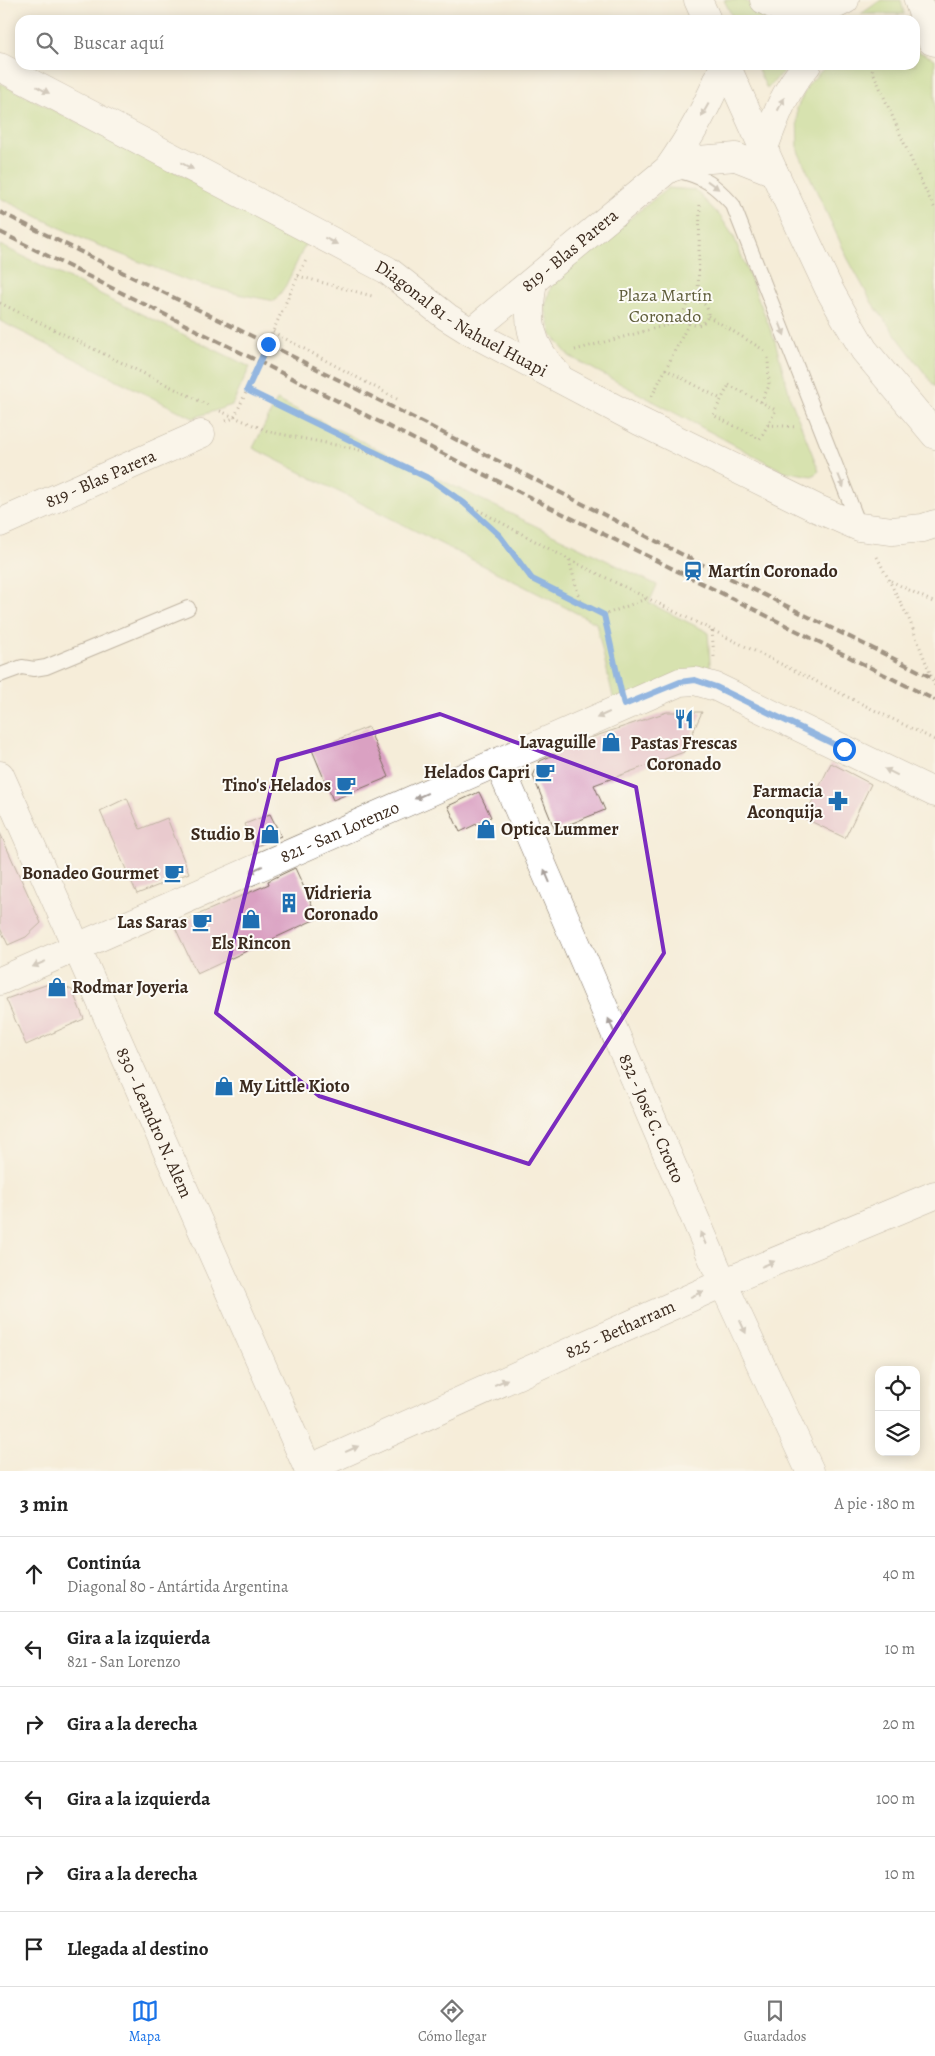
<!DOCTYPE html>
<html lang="es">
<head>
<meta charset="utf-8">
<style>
  body { margin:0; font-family:Alegreya,serif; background:#f2f2f2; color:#222 }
  .controls { position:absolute; right:15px; bottom:15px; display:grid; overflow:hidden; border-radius:10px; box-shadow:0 2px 12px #0003 }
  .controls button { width:45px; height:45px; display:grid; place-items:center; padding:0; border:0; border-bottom:1px solid #e0e0e0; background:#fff; color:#222; font:25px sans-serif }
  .stop { position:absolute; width:15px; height:15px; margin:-11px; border:4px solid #1a73e8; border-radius:50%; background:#fff }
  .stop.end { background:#1a73e8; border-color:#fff; box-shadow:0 1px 5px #0008 }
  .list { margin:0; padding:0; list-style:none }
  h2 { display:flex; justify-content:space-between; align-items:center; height:65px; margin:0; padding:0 20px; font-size:21px }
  h2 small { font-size:16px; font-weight:400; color:#767676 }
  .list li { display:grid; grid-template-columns:32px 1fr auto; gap:15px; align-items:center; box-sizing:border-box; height:75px; padding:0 20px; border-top:1px solid #e0e0e0 }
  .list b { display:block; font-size:19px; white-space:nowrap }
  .list p { margin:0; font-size:16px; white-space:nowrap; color:#767676 }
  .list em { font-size:16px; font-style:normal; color:#767676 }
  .icon { flex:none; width:28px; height:28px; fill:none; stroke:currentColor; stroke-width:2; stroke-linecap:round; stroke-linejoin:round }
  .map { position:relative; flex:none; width:935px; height:1471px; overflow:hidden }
  .search { position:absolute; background:#fff; box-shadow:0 2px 12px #0003; left:15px; right:15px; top:15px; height:55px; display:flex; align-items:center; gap:12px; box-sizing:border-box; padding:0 18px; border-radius:15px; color:#767676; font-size:19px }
  .sheet { height:515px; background:#fff }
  nav { display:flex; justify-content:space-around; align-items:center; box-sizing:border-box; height:70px; border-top:1px solid #e0e0e0; background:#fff; font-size:14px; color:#767676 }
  nav a { display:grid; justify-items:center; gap:2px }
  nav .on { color:#1a73e8 }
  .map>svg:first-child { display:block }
  .green { fill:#b2d57d; stroke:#76804e }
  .building { fill:#daa1c2 }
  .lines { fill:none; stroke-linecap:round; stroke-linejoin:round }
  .service-casing { stroke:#7c6e5f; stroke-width:16 }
  .minor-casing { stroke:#7c6e5f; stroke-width:29 }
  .tertiary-casing { stroke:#7c6e5f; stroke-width:29 }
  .secondary-casing { stroke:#7c6e5f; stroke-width:29 }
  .path { stroke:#7c6e5f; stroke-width:3; stroke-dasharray:1 4; stroke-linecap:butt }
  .service { stroke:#fff; stroke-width:14 }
  .minor { stroke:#fff; stroke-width:28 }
  .tertiary { stroke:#fff; stroke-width:28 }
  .secondary { stroke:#fff; stroke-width:28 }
  .rail { stroke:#3b2a1e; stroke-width:4; stroke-dasharray:8 4; stroke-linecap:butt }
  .oneway { fill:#a79f9a }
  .route { stroke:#1a73e8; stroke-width:6 }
  .marked { fill:none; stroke:#7b2cbf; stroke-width:4; stroke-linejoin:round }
  .labels { text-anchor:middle; stroke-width:4; stroke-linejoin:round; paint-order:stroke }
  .street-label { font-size:18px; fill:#3b2a1e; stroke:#fdfcf7 }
  .park-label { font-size:18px; fill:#5f5d3a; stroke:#fdfcf7 }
  .poi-label { font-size:18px; font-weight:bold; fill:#3b2a1e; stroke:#fdfcf7; text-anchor:end }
</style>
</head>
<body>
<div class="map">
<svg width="935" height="1471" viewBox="0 0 935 1471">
  <rect width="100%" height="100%" fill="#fdfcf7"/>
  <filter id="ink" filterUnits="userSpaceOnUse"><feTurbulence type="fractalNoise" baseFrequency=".02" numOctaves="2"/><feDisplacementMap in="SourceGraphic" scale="10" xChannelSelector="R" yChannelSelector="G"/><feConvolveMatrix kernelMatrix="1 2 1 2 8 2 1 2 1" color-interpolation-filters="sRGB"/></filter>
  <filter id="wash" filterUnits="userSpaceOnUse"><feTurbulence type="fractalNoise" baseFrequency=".0096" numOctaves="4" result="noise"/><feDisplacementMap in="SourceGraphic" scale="20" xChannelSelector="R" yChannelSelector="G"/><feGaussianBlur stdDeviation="1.12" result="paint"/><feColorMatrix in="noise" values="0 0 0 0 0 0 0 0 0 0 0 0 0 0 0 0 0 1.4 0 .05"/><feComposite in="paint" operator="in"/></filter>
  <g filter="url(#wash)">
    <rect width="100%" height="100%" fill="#f5edd9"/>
    <g class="green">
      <path d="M724 0H744L766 13 796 20H734Z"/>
      <path d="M881 0H901L904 14H861Z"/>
      <path d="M915 50 935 59V387L872 303 848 259 798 151 797 108 808 85 827 65H915Z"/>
      <path d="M756 65H789L767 89Z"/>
      <path d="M0 83 308 239 286 285 275 301 238 294 188 281 85 240 0 198Z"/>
      <path d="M668 188 695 190 720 216 734 237 775 341 791 400 819 471 812 476 783 471 569 356 552 335 545 307 553 280Z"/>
      <path d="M0 245 250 367 232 405 193 418 0 321Z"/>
      <path d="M277 400 657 585 649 603 708 632 711 680 614 701 596 623 253 448Z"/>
    </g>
    <g id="blocks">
      <g class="building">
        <path d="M667 712H702L684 752 594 785 605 810 555 830 533 776 540 761 593 737Z"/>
        <path d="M368 727 389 777 333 800 312 750Z"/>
        <path d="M831 763 871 784 845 838 804 818Z"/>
        <path d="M479 792 491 817 460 832 448 806Z"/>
        <path d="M127 798 140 829 167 818 189 873 137 894 100 811Z"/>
        <path d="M270 814 281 836 254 847 245 824Z"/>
        <path d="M0 833 41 923 26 937 8 945 0 928Z"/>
        <path d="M295 868 318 918 197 974 174 925 269 884 268 881Z"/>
        <path d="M54 982 72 990 84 1019 26 1045 6 999Z"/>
      </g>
    </g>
  </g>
  <g filter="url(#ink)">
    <use href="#blocks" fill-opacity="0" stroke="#7c6e5f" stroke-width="1"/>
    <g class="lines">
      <defs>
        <g id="service">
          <path d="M678 171C705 177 715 185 733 205L859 525"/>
          <path d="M0 675 22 667 34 669 46 667 188 608"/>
        </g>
        <g id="minor">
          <path id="s1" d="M0 523 201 434"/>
          <path id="s2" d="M498 762 723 1283 810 1471"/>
          <path id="s3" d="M77 948 309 1471"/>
          <path id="s4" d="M308 1469 723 1283 935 1195"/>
        </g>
        <g id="tertiary">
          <path d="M764 0C789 15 820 15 845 0"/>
          <path d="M918 0 932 41 935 42"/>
          <path id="s5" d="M0 67 387 270 447 317 471 332 639 421 818 509 859 527 892 531 923 528 935 524"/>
          <path d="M764 148C775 118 785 89 807 65"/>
          <path d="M668 169 697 160 736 157 774 172"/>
          <path d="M533 282C526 321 529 344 557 374"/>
          <path id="s6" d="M471 332 668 169C692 135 709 104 724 65"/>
          <path d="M0 775 77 948"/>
          <path id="s7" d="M0 981 680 682 695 681 716 687 935 793"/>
        </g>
        <g id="secondary">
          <path d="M698 0 707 20"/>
          <path d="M726 65 774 172 829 289 844 316 864 350 935 435"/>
        </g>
      </defs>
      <use href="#service" class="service-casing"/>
      <use href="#minor" class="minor-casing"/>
      <use href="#tertiary" class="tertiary-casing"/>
      <use href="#secondary" class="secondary-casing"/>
      <g class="path">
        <path d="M870 65 918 175 935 209"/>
        <path d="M298 276 372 296"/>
        <circle cx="696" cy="313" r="12"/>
        <path d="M698 301 700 204"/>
        <path d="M0 303 208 405"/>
        <path d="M708 316 767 352"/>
        <path d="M273 332 397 399"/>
        <path d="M575 350 686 320"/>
        <path d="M665 369 721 399"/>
        <path d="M729 385 776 410 760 439 713 415Z"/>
        <path d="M247 390 383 456"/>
        <path d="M652 396 689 323"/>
        <path d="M761 402 769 386 768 357"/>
        <path d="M220 411 270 432 356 449 381 457 430 479 464 503 500 536 532 579 604 615 648 598"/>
        <path d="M226 421 234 418C259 366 280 312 306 260"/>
        <path d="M768 425 797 427"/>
        <path d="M469 505 568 559 935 740"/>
        <path d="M877 557 909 619 935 686"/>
        <path d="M569 560 581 604"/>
        <path d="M891 581 935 603"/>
        <path d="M604 615 618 677"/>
        <path d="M712 631 714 657"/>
      </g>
      <use href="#service" class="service"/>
      <use href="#minor" class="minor"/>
      <use href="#tertiary" class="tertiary"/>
      <use href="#secondary" class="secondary"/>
      <g class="rail">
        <path d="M0 212 268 344 697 562 935 679"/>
        <path d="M0 232 935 700"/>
      </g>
    </g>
    <defs><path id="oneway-solid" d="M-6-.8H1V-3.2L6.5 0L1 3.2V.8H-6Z" transform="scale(1.25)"/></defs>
    <g class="oneway">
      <use href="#oneway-solid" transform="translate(43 90) rotate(28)"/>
      <use href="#oneway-solid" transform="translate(781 104) rotate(-64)"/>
      <use href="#oneway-solid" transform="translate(705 110) rotate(119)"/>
      <use href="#oneway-solid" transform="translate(187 166) rotate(28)"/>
      <use href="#oneway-solid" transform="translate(713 185) rotate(36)"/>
      <use href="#oneway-solid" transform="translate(331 241) rotate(27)"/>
      <use href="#oneway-solid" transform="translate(782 329) rotate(69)"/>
      <use href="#oneway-solid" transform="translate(841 481) rotate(68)"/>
      <use href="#oneway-solid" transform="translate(603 715) rotate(155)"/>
      <use href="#oneway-solid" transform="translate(891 772) rotate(-154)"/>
      <use href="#oneway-solid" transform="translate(421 796) rotate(156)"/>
      <use href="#oneway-solid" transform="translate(256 869) rotate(156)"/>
      <use href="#oneway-solid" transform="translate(547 876) rotate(-113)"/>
      <use href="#oneway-solid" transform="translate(39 964) rotate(157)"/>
      <use href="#oneway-solid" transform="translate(611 1025) rotate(-113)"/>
      <use href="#oneway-solid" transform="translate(703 1238) rotate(-113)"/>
      <use href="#oneway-solid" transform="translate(768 1264) rotate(-23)"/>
      <use href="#oneway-solid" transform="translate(697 1294) rotate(-24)"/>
      <use href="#oneway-solid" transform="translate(743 1327) rotate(65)"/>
      <use href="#oneway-solid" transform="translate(501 1382) rotate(-24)"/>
      <use href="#oneway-solid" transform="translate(352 1449) rotate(-24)"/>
    </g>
  </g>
  <g class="lines" filter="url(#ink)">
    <path class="route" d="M268 344 247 390 430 479 464 503 500 536 532 579 604 615 624 705 680 682 695 680 716 687 844 749"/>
  </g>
  <path d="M0 0H935V1471H0ZM440 714 636 787 664 953 529 1164 319 1096 216 1013 278 760Z" fill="#f5edd9" fill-opacity=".55" fill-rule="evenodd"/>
  <path class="marked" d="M440 714 636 787 664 953 529 1164 319 1096 216 1013 278 760Z"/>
  <defs>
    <symbol id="station-bare" viewBox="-9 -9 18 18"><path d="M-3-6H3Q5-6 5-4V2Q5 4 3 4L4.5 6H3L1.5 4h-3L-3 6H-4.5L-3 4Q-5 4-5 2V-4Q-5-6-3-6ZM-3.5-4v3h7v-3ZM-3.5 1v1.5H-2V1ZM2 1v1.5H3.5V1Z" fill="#1f6fb2" stroke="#fdfcf7" stroke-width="2.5" paint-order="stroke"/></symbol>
    <symbol id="restaurant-bare" viewBox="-9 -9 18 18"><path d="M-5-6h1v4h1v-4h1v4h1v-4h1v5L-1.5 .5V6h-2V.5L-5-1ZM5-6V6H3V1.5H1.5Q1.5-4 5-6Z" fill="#1f6fb2" stroke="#fdfcf7" stroke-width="2.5" paint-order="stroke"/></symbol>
    <symbol id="shop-bare" viewBox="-9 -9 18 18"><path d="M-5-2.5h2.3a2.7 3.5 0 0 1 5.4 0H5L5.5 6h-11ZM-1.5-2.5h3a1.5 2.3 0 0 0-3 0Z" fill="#1f6fb2" stroke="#fdfcf7" stroke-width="2.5" paint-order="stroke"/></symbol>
    <symbol id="cafe-bare" viewBox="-9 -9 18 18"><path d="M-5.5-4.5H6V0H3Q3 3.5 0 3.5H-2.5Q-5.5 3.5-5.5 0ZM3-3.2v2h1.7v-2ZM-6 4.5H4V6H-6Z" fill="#1f6fb2" stroke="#fdfcf7" stroke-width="2.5" paint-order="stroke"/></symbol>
    <symbol id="pharmacy-bare" viewBox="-9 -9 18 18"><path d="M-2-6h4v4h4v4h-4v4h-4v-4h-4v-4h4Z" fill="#1f6fb2" stroke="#fdfcf7" stroke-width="2.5" paint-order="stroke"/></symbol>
    <symbol id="building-bare" viewBox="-9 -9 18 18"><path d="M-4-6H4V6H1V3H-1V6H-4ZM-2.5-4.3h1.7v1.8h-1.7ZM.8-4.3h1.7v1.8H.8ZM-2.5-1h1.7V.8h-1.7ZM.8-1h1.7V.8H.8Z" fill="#1f6fb2" stroke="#fdfcf7" stroke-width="2.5" paint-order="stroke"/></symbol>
  </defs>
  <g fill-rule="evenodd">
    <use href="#station-bare" x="679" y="557" width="28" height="28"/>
    <use href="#restaurant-bare" x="670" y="705" width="28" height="28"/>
    <use href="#shop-bare" x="597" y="728" width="28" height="28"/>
    <use href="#cafe-bare" x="531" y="758" width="28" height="28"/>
    <use href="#cafe-bare" x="332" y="771" width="28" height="28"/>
    <use href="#pharmacy-bare" x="824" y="787" width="28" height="28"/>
    <use href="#shop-bare" x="472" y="815" width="28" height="28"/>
    <use href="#shop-bare" x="256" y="820" width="28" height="28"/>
    <use href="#cafe-bare" x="160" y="859" width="28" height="28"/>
    <use href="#building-bare" x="275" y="889" width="28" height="28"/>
    <use href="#shop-bare" x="237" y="905" width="28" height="28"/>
    <use href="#cafe-bare" x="188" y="908" width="28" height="28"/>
    <use href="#shop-bare" x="43" y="973" width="28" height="28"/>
    <use href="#shop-bare" x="210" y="1072" width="28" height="28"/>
  </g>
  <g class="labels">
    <g class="street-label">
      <text dy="6" stroke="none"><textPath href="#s6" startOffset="128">819 - Blas Parera</textPath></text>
      <text dy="6" stroke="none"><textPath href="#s5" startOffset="526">Diagonal 81 - Nahuel Huapi</textPath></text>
      <text dy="6" stroke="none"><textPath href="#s1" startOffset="110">819 - Blas Parera</textPath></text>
      <text dy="6" stroke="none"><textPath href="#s7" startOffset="371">821 - San Lorenzo</textPath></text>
      <text dy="6" stroke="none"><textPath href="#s2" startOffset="388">832 - José C. Crotto</textPath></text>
      <text dy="6" stroke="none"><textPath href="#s3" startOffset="191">830 - Leandro N. Alem</textPath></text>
      <text dy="6" stroke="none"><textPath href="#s4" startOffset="342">825 - Betharram</textPath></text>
    </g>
    <g class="park-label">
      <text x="665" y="301">Plaza Martín<tspan x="665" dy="21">Coronado</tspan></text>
    </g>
    <g class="poi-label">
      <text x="708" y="577" text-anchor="start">Martín Coronado</text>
      <text x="596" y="748">Lavaguille</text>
      <text x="684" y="749" text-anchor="middle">Pastas Frescas<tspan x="684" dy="21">Coronado</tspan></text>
      <text x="530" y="778">Helados Capri</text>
      <text x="331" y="791">Tino's Helados</text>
      <text x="823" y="797">Farmacia<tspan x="823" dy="21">Aconquija</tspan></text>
      <text x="501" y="835" text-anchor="start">Optica Lummer</text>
      <text x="255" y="840">Studio B</text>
      <text x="159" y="879">Bonadeo Gourmet</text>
      <text x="304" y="899" text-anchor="start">Vidrieria<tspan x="304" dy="21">Coronado</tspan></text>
      <text x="187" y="928">Las Saras</text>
      <text x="251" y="949" text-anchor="middle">Els Rincon</text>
      <text x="72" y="993" text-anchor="start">Rodmar Joyeria</text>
      <text x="239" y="1092" text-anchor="start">My Little Kioto</text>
    </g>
  </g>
</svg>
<div class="controls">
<button><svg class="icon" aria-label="locate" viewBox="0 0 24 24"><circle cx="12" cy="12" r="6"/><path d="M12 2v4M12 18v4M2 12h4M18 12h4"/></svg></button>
<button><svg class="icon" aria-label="layers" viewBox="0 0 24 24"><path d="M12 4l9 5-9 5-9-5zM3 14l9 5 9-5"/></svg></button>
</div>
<div class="stop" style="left:844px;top:749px"></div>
<div class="stop end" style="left:268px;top:344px"></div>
<div class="search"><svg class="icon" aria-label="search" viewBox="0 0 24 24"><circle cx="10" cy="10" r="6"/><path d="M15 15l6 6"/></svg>Buscar aquí</div>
</div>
<section class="sheet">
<h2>3 min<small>A pie · 180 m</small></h2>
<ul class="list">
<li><svg class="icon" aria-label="ahead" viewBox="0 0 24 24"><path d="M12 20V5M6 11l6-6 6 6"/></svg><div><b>Continúa</b><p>Diagonal 80 - Antártida Argentina</p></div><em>40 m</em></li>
<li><svg class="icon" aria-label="left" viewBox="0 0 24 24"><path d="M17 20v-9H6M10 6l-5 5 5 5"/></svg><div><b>Gira a la izquierda</b><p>821 - San Lorenzo</p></div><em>10 m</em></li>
<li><svg class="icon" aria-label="right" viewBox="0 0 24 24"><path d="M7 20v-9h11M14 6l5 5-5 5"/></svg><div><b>Gira a la derecha</b></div><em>20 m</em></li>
<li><svg class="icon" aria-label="left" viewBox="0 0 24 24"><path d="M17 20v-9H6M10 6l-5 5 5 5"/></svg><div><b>Gira a la izquierda</b></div><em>100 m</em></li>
<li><svg class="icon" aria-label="right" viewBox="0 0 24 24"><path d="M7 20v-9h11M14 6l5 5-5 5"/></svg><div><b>Gira a la derecha</b></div><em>10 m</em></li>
<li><svg class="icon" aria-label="arrive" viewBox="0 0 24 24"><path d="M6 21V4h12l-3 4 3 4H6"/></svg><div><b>Llegada al destino</b></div></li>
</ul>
</section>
<nav>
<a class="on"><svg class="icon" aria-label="map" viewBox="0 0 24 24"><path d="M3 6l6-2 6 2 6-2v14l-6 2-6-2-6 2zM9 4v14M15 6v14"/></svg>Mapa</a>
<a><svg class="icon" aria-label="directions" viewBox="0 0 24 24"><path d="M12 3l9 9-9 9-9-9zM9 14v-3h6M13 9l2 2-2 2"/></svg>Cómo llegar</a>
<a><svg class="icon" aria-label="saved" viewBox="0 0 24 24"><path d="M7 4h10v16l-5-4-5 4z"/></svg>Guardados</a>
</nav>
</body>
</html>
